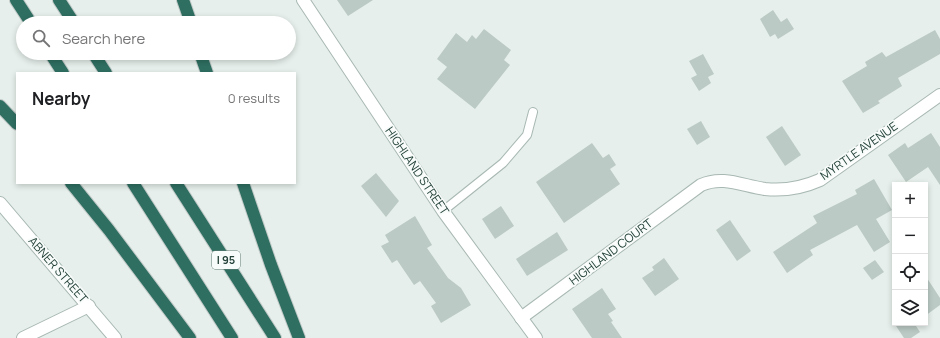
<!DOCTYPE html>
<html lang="en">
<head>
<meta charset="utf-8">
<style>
  body { margin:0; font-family:Manrope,sans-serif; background:#f6f6f6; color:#202124 }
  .controls { position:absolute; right:12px; bottom:12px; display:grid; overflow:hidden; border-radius:0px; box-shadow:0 2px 6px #0003 }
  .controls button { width:36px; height:36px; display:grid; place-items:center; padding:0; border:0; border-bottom:1px solid #e0e0e0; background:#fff; color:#202124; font:20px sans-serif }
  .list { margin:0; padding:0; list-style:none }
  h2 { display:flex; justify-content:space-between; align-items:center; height:52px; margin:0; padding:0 16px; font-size:17px }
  h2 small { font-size:13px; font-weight:400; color:#757577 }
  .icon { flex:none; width:22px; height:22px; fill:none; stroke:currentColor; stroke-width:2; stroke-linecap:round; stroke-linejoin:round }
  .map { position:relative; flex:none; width:940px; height:338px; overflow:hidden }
  .search { position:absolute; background:#fff; box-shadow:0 2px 6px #0003; left:16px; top:16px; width:280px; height:44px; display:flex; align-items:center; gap:10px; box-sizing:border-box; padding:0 14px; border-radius:22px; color:#757577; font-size:15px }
  .panel { position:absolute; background:#fff; box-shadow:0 2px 6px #0003; left:16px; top:72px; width:280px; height:112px; border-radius:0px }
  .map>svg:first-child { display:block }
  .building { fill:#bbcac4 }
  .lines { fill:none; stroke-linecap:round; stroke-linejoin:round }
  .service-casing { stroke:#a8b8b2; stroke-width:10 }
  .minor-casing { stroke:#a8b8b2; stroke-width:14 }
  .motorway-casing { stroke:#c2cac8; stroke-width:14 }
  .service { stroke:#fff; stroke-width:8 }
  .minor { stroke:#fff; stroke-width:12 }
  .motorway { stroke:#2f6f62; stroke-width:12 }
  .labels { text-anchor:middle; stroke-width:3.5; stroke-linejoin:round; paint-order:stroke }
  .shield { fill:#f7fbf9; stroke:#637a73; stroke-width:1 }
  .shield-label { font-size:11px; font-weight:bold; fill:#24423a }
  .street-label { font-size:12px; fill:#24423a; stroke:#f7fbf9 }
</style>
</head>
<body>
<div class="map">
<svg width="940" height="338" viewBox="0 0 940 338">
  <rect width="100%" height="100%" fill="#e6efeb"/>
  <g class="building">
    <path d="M337 0H373L348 16Z"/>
    <path d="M773 10 781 22 787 18 794 29 778 39 775 34 770 37 760 19Z"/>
    <path d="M484 29 511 50 504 60 510 65 475 109 437 79 447 67 437 59 456 33 467 42 472 35 476 39Z"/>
    <path d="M935 30 940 39V54L898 78 902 86 878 101 880 103 863 113 842 81 867 66 865 62 882 52 886 57Z"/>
    <path d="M703 54 714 74 708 77 711 83 699 91 691 78 697 75 689 61Z"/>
    <path d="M701 121 710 137 697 145 687 129Z"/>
    <path d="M782 126 801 155 785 166 766 137Z"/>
    <path d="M931 133 940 147V185L928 167 906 182 888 155 905 143 908 148Z"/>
    <path d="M592 143 603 158 609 154 616 165 610 169 620 184 564 223 536 182Z"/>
    <path d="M376 173 399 201 386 217 361 186Z"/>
    <path d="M874 179 892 210 876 219 890 242 874 252 857 225 810 250 813 255 787 273 773 252 817 223 813 216 857 194 855 190Z"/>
    <path d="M501 206 514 226 495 239 482 219Z"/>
    <path d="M415 216 432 245 427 248 448 278 461 288 471 305 441 323 431 306 436 303 420 281 414 285 397 260 392 263 381 246 389 242 385 235Z"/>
    <path d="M730 220 751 251 737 261 716 230Z"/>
    <path d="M557 232 568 250 527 276 516 259Z"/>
    <path d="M664 258 679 279 655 296 642 278 654 270 652 267Z"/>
    <path d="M875 260 884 272 872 280 863 268Z"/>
    <path d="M925 275 940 298V305L925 316Z"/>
    <path d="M602 288 616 309 608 314 613 321 611 322 622 338H592L572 309Z"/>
    <path d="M894 323H914L920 332 911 338H904Z"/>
  </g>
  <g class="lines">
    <defs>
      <path id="service" d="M443 211 503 163 527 135 533 112"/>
      <g id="minor">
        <path d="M303 0 443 211 536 338"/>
        <path d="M0 203 115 338"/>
        <path d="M521 318 701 185C723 175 743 186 765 189 784 191 802 188 820 180L940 95"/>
        <path d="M23 338 89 306"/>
      </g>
      <g id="motorway">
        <path d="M16 0 31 23"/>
        <path d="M59 0 74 23"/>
        <path d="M183 0 191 23"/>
        <path d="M50 53 63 73"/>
        <path d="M93 53 106 73"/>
        <path d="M200 53 207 73"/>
        <path d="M0 106 17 124"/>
        <path d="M71 183 109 230 190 338"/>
        <path d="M133 183 232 338"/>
        <path d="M176 183 275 338"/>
        <path d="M243 183 271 265 299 338"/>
      </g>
    </defs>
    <use href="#service" class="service-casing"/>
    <use href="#minor" class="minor-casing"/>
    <use href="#motorway" class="motorway-casing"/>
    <use href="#service" class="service"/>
    <use href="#minor" class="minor"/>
    <use href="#motorway" class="motorway"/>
  </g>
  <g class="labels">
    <rect class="shield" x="212" y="251" width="28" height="18" rx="3"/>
    <g class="shield-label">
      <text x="226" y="264">I 95</text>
    </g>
    <g class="street-label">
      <text transform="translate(859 151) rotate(-35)" y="4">MYRTLE AVENUE</text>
      <text transform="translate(417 171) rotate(56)" y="4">HIGHLAND STREET</text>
      <text transform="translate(611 252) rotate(-37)" y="4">HIGHLAND COURT</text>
      <text transform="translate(58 270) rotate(49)" y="4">ABNER STREET</text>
    </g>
  </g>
</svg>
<div class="controls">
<button>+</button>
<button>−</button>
<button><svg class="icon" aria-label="locate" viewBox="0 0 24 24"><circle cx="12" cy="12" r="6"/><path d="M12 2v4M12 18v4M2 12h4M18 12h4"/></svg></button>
<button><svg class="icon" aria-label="layers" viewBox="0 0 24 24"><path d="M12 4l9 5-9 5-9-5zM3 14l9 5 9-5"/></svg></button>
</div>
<div class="search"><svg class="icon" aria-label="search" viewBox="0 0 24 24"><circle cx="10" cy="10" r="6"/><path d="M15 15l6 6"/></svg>Search here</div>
<section class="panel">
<h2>Nearby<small>0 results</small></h2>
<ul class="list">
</ul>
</section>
</div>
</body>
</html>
